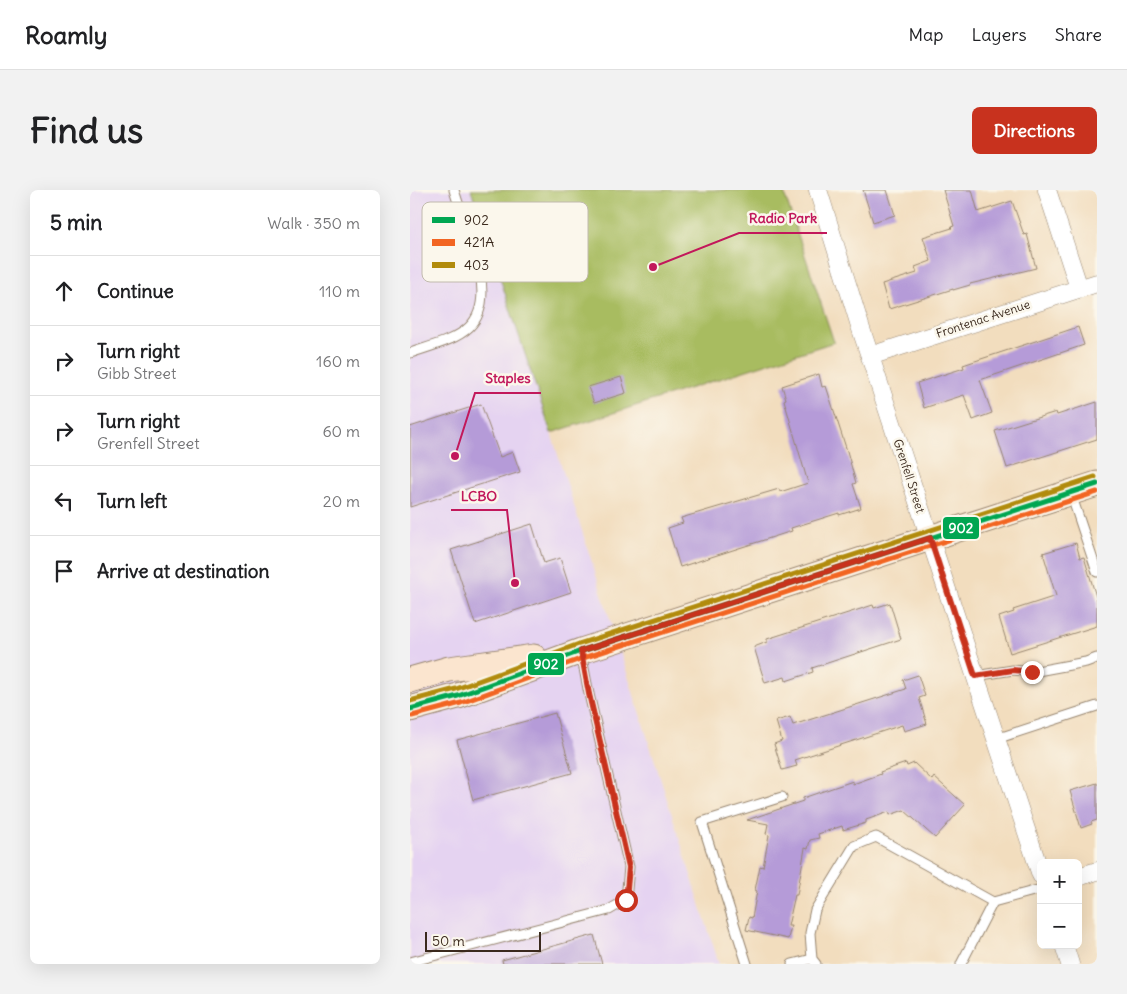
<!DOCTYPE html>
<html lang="en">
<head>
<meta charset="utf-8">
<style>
  body { margin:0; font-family:Delius,sans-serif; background:#f2f2f2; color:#202124 }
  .controls { position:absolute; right:15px; bottom:15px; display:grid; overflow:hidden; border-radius:8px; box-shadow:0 5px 20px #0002 }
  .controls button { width:45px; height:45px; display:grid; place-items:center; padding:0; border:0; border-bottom:1px solid #e0e0e0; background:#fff; color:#202124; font:25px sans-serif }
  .scale { position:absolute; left:15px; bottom:12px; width:116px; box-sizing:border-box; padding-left:5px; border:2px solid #3b2a1e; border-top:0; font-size:14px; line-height:18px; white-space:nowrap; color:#3b2a1e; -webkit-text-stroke:4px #fbf7ec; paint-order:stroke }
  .stop { position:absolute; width:15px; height:15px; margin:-11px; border:4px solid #c8321e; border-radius:50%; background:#fff }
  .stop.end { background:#c8321e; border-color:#fff; box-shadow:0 1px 5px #0008 }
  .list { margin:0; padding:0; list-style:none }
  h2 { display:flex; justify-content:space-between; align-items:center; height:65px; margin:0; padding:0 20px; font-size:21px }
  h2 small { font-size:16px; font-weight:400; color:#757577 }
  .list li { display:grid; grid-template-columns:32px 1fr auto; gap:15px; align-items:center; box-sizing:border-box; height:70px; padding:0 20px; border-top:1px solid #e0e0e0 }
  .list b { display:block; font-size:19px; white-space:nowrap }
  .list p { margin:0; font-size:16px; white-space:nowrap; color:#757577 }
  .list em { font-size:16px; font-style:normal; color:#757577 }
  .icon { flex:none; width:28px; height:28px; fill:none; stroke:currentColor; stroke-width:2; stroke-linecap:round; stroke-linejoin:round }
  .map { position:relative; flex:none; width:687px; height:774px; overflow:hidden; border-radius:8px }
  header { display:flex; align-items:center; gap:30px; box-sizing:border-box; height:70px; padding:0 25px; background:#fff; border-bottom:1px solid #e0e0e0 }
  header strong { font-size:24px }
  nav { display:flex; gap:28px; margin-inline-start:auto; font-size:18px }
  .intro { display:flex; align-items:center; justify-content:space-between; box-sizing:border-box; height:120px; padding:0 30px }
  h1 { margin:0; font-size:35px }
  .button { padding:12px 22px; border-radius:8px; background:#c8321e; color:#fff; font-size:18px; font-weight:700 }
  main { display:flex; gap:30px; padding:0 30px }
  aside { flex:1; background:#fff; border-radius:8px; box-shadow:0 5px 20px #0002 }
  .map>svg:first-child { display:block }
  .built { fill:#e5d3f1 }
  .green { fill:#a8bc60; stroke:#72733f }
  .building { fill:#b59bd8 }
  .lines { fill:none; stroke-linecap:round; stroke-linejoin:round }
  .lane-casing { stroke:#96846e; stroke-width:11 }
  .street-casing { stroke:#96846e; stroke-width:19 }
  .secondary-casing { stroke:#96846e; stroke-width:27 }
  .lane { stroke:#fff; stroke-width:9 }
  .street { stroke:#fff; stroke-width:18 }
  .secondary { stroke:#fbe5cf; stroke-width:25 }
  .bus-1-casing { stroke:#fbf7ec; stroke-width:9 }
  .bus-2-casing { stroke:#fbf7ec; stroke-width:9 }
  .bus-3-casing { stroke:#fbf7ec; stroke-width:9 }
  .bus-1 { stroke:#00a651; stroke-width:5 }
  .bus-2 { stroke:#f26522; stroke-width:5 }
  .bus-3 { stroke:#b18b0c; stroke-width:5 }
  .route { stroke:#c8321e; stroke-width:6 }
  .labels { text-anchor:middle; stroke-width:5; stroke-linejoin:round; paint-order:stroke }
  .street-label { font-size:12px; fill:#3b2a1e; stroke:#fbf7ec }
  .key { fill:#fbf7ec; stroke:#c1baae; stroke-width:1 }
  .key-label { font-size:14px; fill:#3b2a1e }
  .leader { fill:none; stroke:#c2185b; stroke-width:2 }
  .callout-dot { fill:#c2185b; stroke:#fbf7ec; stroke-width:2 }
  .callout-label { font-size:14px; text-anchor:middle; font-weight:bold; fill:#c2185b; stroke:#fbf7ec; stroke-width:5; stroke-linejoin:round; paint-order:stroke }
  .line-badge { stroke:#fbf7ec; stroke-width:2 }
  .badge-label { font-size:14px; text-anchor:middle; font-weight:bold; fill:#fff }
</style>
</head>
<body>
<header>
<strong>Roamly</strong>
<nav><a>Map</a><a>Layers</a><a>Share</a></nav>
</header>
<div class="intro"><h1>Find us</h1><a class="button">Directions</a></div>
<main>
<aside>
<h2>5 min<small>Walk · 350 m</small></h2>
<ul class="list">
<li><svg class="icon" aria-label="ahead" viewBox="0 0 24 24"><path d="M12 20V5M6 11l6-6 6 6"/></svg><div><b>Continue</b></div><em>110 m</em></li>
<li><svg class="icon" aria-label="right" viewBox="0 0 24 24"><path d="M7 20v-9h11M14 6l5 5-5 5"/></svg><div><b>Turn right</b><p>Gibb Street</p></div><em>160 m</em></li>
<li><svg class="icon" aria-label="right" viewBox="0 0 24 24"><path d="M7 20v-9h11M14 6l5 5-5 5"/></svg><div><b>Turn right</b><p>Grenfell Street</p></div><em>60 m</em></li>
<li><svg class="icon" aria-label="left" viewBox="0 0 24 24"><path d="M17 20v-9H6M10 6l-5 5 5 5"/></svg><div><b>Turn left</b></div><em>20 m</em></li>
<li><svg class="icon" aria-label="arrive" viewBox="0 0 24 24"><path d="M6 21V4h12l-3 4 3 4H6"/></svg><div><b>Arrive at destination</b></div></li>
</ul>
</aside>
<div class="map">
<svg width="687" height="774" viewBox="0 0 687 774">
  <rect width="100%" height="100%" fill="#fbf7ec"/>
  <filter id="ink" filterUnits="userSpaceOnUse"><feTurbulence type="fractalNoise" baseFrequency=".02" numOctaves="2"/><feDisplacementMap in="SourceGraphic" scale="10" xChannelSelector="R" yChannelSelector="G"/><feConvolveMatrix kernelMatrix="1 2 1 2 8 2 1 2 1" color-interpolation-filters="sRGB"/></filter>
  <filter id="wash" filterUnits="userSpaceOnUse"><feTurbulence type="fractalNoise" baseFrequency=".0096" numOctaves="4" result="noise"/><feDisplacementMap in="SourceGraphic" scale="20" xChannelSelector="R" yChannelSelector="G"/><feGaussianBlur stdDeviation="1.12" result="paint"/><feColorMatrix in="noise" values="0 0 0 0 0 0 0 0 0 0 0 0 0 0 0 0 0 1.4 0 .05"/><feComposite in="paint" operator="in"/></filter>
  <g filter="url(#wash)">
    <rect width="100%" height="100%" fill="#f2ddbe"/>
    <path class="built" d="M0 0H61L141 243 309 774H0Z"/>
    <path class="green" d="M61 0H373L424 152 141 243Z"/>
    <g id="blocks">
      <g class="building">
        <path d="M453 0H477L485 25 463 32Z"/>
        <path d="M533 0H562L568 22 602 11 614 45 617 44 626 78 560 94V95L543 100V99L479 119 472 94 507 83 505 77 521 71 513 47 542 38 541 37 544 36Z"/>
        <path d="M668 137 674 155 570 190 582 223 563 230 554 205 514 218 507 193 554 178 553 175Z"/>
        <path d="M409 184 412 197 416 196 437 261 446 293 443 294 451 318 429 325V323L381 338 382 341 270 377 258 338 273 333 271 328 369 299 370 302 398 293 374 210 376 209 372 196Z"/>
        <path d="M211 187 216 203 184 213 178 197Z"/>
        <path d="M687 212V249L597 278 585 241 646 222 647 225Z"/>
        <path d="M71 214 90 267 103 262 110 282 0 317V237Z"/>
        <path d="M122 334 134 373 150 368 161 402 65 434 41 360Z"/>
        <path d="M666 353 670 368 674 367 687 410V436L600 463 589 427 604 422 603 420 646 406 633 363Z"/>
        <path d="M480 413 491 449 402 478 403 482 376 491 375 487 355 493 344 457 357 452V449L463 415 464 418Z"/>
        <path d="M508 485 515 506 509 508 517 534 494 541 492 535 385 570 387 576 372 580 364 554 372 551 366 531 380 527 383 535 496 499 493 490Z"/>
        <path d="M145 523 162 583 63 610 47 550Z"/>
        <path d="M496 573 497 576 504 573 522 590 524 587 555 615 525 648 494 620 480 625 479 622 456 630V633L433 640 432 636 408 644 409 648 400 650 398 659 395 658 387 705H385L378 736H381L378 749 336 740 339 727 342 728 347 701 345 700 350 676 353 677 359 645 356 644 358 634 337 630 393 611V608L425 597 443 591V594L471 584 470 582Z"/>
        <path d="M687 593V630L681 632 682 634 671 638 660 601Z"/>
        <path d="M184 745 192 774H93L92 770Z"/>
      </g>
    </g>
  </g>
  <g filter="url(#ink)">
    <use href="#blocks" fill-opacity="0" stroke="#96846e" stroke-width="1"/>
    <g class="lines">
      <defs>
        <g id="lane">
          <path d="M0 163C46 148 81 142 70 83L44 0"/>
          <path d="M661 304 687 382"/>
          <path d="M565 486 603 480 622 482 676 472 687 468"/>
          <path d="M586 549 687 516"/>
          <path d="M0 772 199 720 216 710 219 677 179 504 171 463"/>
          <path d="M337 774 292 632 372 607"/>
          <path d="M382 774 402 769"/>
          <path d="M406 774 402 769 400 743 405 720 444 656 466 647 583 712 631 699"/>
          <path d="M551 774 583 712"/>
        </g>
        <g id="street">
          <path d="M408 0 451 139 631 685"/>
          <path d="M637 0 669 98"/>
          <path d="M460 166 687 93"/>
          <path d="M668 687 687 681"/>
          <path d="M654 755 660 774"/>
        </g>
        <g id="secondary">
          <path d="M0 490 39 479 124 467"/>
          <path d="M0 519 48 506 171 461 687 294"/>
        </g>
      </defs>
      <use href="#lane" class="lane-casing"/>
      <use href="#street" class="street-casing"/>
      <use href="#secondary" class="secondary-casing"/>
      <use href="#lane" class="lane"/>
      <use href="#street" class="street"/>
      <use href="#secondary" class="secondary"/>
      <defs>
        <path id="bus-1" d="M0 519 48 506 171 461 687 294"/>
        <path id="bus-2" d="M2 526 51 513 173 468 687 302"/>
        <path id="bus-3" d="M0 511 46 499 169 454 685 287"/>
      </defs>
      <use href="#bus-1" class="bus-1-casing"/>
      <use href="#bus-2" class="bus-2-casing"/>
      <use href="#bus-3" class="bus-3-casing"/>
      <use href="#bus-1" class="bus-1"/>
      <use href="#bus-2" class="bus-2"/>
      <use href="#bus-3" class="bus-3"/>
    </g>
  </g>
  <g class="lines" filter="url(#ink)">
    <path class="route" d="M216 710 219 677 179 504 171 461 520 348 565 486 603 480 622 482"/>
  </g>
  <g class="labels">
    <g class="street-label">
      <text transform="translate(573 129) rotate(-18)" y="4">Frontenac Avenue</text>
      <text transform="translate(499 286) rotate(72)" y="4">Grenfell Street</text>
    </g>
  </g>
  <rect x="12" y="12" width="166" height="80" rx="8" class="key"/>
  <rect x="22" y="27" width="23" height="6" fill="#00a651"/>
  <rect x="22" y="49" width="23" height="7" fill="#f26522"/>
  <rect x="22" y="72" width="23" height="6" fill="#b18b0c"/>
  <g class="key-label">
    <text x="54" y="35">902</text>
    <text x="54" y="57">421A</text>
    <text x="54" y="80">403</text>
  </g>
  <path class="leader" d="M243 77L329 43H417M45 266L65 203H131M105 393L97 320H41"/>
  <g class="callout-dot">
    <circle cx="243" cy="77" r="5"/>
    <circle cx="45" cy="266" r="5"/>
    <circle cx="105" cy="393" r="5"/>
  </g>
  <g class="callout-label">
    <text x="373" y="33">Radio Park</text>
    <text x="98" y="193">Staples</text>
    <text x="69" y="311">LCBO</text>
  </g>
  <g class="line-badge">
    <rect x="532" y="326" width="38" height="24" rx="5" fill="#00a651"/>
    <rect x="117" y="462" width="38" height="24" rx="5" fill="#00a651"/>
  </g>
  <g class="badge-label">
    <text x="551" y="343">902</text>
    <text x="136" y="479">902</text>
  </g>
</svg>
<div class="controls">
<button>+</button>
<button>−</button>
</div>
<div class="scale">50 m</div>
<div class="stop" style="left:216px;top:710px"></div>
<div class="stop end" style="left:622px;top:482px"></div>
</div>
</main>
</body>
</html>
